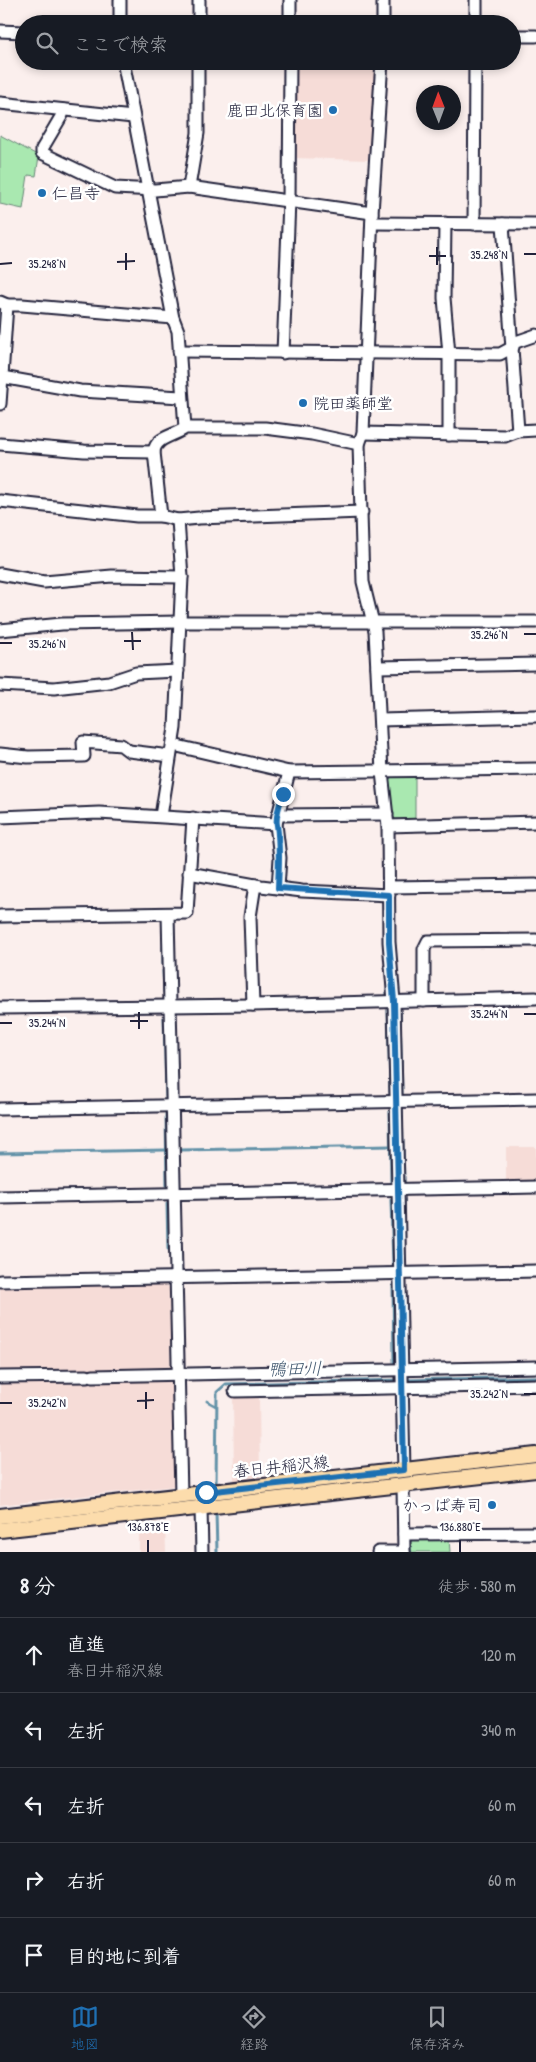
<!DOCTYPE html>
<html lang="ja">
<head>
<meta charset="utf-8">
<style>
  body { margin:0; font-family:"Patrick Hand","Klee One",sans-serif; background:#20242c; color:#f1f3f6 }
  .compass { position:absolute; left:416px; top:85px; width:45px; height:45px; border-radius:50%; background:#171b24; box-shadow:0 2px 8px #0003; rotate:359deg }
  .stop { position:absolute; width:15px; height:15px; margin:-11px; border:4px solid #1f6fb2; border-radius:50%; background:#fff }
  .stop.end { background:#1f6fb2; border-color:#fff; box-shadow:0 1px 5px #0008 }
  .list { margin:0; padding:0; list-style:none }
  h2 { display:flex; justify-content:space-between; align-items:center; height:65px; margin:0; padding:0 20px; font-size:21px }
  h2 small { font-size:16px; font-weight:400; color:#9ea1a6 }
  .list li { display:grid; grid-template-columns:32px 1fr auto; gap:15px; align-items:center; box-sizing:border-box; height:75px; padding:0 20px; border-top:1px solid #363941 }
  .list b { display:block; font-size:19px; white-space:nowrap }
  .list p { margin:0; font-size:16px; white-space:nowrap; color:#9ea1a6 }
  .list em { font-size:16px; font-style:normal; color:#9ea1a6 }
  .icon { flex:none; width:28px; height:28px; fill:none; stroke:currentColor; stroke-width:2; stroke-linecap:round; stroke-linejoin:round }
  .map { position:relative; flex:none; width:536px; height:1552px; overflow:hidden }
  .search { position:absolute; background:#171b24; box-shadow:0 2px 8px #0003; left:15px; right:15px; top:15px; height:55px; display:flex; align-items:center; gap:12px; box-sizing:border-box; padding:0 18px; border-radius:28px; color:#9ea1a6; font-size:19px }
  .sheet { height:440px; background:#171b24 }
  nav { display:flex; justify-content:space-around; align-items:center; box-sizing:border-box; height:70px; border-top:1px solid #363941; background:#171b24; font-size:14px; color:#9ea1a6 }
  nav a { display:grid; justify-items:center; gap:2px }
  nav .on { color:#1f6fb2 }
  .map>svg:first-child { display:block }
  .built { fill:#f6dcd7 }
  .green { fill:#a9e8b0; stroke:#668576 }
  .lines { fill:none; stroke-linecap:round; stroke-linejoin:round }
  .stream { stroke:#6492a8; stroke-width:3 }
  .minor-casing { stroke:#22223b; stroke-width:15 }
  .major-casing { stroke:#22223b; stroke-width:18 }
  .minor { stroke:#fff; stroke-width:11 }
  .major { stroke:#fcdcac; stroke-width:14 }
  .route { stroke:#1f6fb2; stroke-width:6 }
  .ticks { fill:none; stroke:#22223b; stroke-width:2 }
  .poi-dot { fill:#1f6fb2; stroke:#fff; stroke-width:2 }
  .labels { text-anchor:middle; stroke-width:5; stroke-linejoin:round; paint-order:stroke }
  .poi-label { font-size:16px; fill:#22223b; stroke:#fff; text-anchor:end }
  .street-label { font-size:16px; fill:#22223b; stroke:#fff }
  .water-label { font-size:18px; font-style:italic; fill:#435a71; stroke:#fff }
  .ticks-label { font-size:12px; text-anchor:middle; fill:#22223b; stroke:#fff; stroke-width:5; stroke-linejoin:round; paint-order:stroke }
</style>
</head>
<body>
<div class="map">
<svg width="536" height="1552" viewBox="0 0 536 1552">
  <rect width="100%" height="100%" fill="#fbefed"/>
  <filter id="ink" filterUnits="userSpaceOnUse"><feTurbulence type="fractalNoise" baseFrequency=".02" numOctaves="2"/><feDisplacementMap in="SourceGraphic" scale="10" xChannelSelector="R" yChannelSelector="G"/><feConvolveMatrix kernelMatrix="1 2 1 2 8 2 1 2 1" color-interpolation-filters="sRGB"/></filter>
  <g filter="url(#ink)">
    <g class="built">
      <path d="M294 61H376L371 160 292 158Z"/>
      <rect x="506" y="1147" width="30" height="36"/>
      <path d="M165 1284 169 1287 174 1486 0 1505V1286Z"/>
      <path d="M233 1396H259L260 1479 234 1481Z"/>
      <path d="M165 1522 166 1552H139V1525Z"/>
    </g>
    <g class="green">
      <path d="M0 135 39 156 36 176 28 175 23 209 0 204Z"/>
      <path d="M415 776V819H395L393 816 389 780 392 777Z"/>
      <path d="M449 1538 450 1552H411V1541L415 1539Z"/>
    </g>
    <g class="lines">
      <g class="stream">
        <path d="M0 922 37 921"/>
        <path d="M163 947V964"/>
        <path d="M163 971 164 992"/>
        <path d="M387 990V995"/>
        <path d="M388 1010 390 1093"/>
        <path d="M400 1012 402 1093"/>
        <path d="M164 1017 166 1097"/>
        <path d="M402 1110 404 1182"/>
        <path d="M390 1111 391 1182"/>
        <path d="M166 1114 167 1186"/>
        <path d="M180 1150 391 1146"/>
        <path d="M0 1153 166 1150"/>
        <path d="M404 1199V1213"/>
        <path d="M391 1200 393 1265"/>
        <path d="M167 1203 168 1249"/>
        <path d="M393 1285 394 1362"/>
        <path d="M207 1401 216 1406"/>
        <path d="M216 1487 217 1392 226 1384 536 1377"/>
        <path d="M409 1498V1509"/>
        <path d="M216 1511 217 1552"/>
        <path d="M409 1518V1525"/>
        <path d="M410 1545V1552"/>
      </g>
      <defs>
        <g id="minor">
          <path d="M120 24V0"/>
          <path d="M199 24V0"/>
          <path d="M290 24V0"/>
          <path d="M383 24V0"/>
          <path d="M476 24V0"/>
          <path d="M0 31 24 32"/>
          <path d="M512 36H536"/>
          <path d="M123 61 173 318 178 331 185 428"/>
          <path d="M0 103 133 117"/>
          <path d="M63 110 62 115 42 149V153L115 188 155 190 189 187 372 213 363 433 359 444 363 582 375 631 382 772 388 826 389 942 394 1001 404 1471"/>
          <path d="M189 187 198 133V61"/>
          <path d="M372 213 382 61"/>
          <path d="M372 223 536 224"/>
          <path d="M445 223 444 298 449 354V435"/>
          <path d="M474 224 475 61"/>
          <path d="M503 224 518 431"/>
          <path d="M0 302 7 305H22L173 318"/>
          <path d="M513 343 536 335"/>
          <path d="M179 351 500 354 513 347"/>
          <path d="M283 353 289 201 290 61"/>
          <path d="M2 377 80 391 181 397"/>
          <path d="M0 404 7 305"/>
          <path d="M363 433 505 436 518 431 536 430"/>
          <path d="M0 444 84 451 154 452"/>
          <path d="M359 444 312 434 265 428H185C175 436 155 437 154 452L161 516 178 520 199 518 362 512"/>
          <path d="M0 501 137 516H161"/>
          <path d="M0 574 44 582 112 576 182 577"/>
          <path d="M0 630 62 624 179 622H536"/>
          <path d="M377 667 536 664"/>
          <path d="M0 685 54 688 109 682 136 673 178 671"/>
          <path d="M380 720 536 716"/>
          <path d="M173 745 289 772 536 769"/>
          <path d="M0 754 28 757 84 756 83 742 121 745 129 751 170 756"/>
          <path d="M278 815 387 814"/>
          <path d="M161 816 175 728 182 577 178 520"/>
          <path d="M0 817 99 813 276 824"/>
          <path d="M388 826 536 822"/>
          <path d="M189 873 261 886 302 891 389 895"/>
          <path d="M389 887 536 885"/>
          <path d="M278 888 280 858 276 824 289 772"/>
          <path d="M168 914 181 1495"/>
          <path d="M0 916 187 913 193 818"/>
          <path d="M424 1001V949L428 941 536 940"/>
          <path d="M253 1005 250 917 255 885"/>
          <path d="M0 1008 253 1005 536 998"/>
          <path d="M0 1109 536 1099"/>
          <path d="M0 1197 536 1187"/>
          <path d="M0 1281 536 1271"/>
          <path d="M93 1376 536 1367"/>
          <path d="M0 1377 87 1376"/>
          <path d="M235 1391 536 1385"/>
          <path d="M403 1485 404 1552"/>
          <path d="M201 1508 202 1552"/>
          <path d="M404 1534 536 1533"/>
          <path d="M378 1552H404"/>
        </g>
        <g id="major">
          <path d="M0 1516 536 1455"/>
          <path d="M0 1530 536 1470"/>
        </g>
      </defs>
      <use href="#minor" class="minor-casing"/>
      <use href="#major" class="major-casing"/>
      <use href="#minor" class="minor"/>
      <use href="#major" class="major"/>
    </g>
  </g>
  <g class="lines" filter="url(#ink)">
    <path class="route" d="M206 1492 404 1470 394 1001 389 942V895L278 888C279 866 280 846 277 825 275 816 280 803 283 794"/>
  </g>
  <path class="ticks" d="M437 247V265M126 253V270M524 254H536M429 256H446M117 262 135 261M0 264 12 263M132 632 133 650M524 634H536M124 641H141M0 643H12M139 1012V1029M524 1014H536M130 1021H148M0 1023H12M146 1392V1409M524 1394H536M137 1401 154 1400M0 1403H12M148 1540V1552M460 1540V1552"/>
  <g class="poi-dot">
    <circle cx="333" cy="110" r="5"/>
    <circle cx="42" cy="193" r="5"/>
    <circle cx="303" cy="403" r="5"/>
    <circle cx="492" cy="1505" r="5"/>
  </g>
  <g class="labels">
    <g class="poi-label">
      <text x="323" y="116">鹿田北保育園</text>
      <text x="52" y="199" text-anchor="start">仁昌寺</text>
      <text x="313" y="409" text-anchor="start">院田薬師堂</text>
      <text x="482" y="1511">かっぱ寿司</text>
    </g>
    <g class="street-label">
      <text transform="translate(281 1466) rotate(-6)" y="6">春日井稲沢線</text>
    </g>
    <g class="water-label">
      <text transform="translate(295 1369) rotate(-1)" y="6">鴨田川</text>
    </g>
  </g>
  <g class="ticks-label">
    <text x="489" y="259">35.248°N</text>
    <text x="47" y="268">35.248°N</text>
    <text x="489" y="639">35.246°N</text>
    <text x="47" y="648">35.246°N</text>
    <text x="489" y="1018">35.244°N</text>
    <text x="47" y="1027">35.244°N</text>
    <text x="489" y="1398">35.242°N</text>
    <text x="47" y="1407">35.242°N</text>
    <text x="148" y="1531">136.878°E</text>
    <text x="460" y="1531">136.880°E</text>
  </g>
</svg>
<svg class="compass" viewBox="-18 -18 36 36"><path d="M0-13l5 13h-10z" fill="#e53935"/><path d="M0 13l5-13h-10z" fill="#9ea1a6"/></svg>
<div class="stop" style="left:206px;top:1492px"></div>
<div class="stop end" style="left:283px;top:794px"></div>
<div class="search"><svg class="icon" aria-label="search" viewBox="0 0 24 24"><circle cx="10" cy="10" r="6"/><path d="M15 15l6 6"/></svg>ここで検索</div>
</div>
<section class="sheet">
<h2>8 分<small>徒歩 · 580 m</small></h2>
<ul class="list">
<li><svg class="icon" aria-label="ahead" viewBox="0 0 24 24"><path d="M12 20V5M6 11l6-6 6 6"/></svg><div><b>直進</b><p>春日井稲沢線</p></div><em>120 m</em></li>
<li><svg class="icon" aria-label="left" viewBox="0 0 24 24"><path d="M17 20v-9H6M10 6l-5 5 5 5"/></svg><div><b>左折</b></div><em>340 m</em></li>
<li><svg class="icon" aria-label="left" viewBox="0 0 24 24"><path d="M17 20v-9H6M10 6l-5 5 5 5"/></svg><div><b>左折</b></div><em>60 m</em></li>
<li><svg class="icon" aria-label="right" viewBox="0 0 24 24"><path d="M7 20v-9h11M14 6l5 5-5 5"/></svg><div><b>右折</b></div><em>60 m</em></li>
<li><svg class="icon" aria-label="arrive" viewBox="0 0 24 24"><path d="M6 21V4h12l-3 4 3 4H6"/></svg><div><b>目的地に到着</b></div></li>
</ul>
</section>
<nav>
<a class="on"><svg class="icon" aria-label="map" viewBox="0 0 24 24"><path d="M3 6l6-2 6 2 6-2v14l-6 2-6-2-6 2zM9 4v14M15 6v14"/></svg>地図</a>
<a><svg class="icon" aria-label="directions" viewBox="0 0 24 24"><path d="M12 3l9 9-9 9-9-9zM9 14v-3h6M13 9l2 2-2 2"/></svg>経路</a>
<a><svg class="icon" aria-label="saved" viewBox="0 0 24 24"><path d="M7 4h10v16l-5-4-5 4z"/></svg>保存済み</a>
</nav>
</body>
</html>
